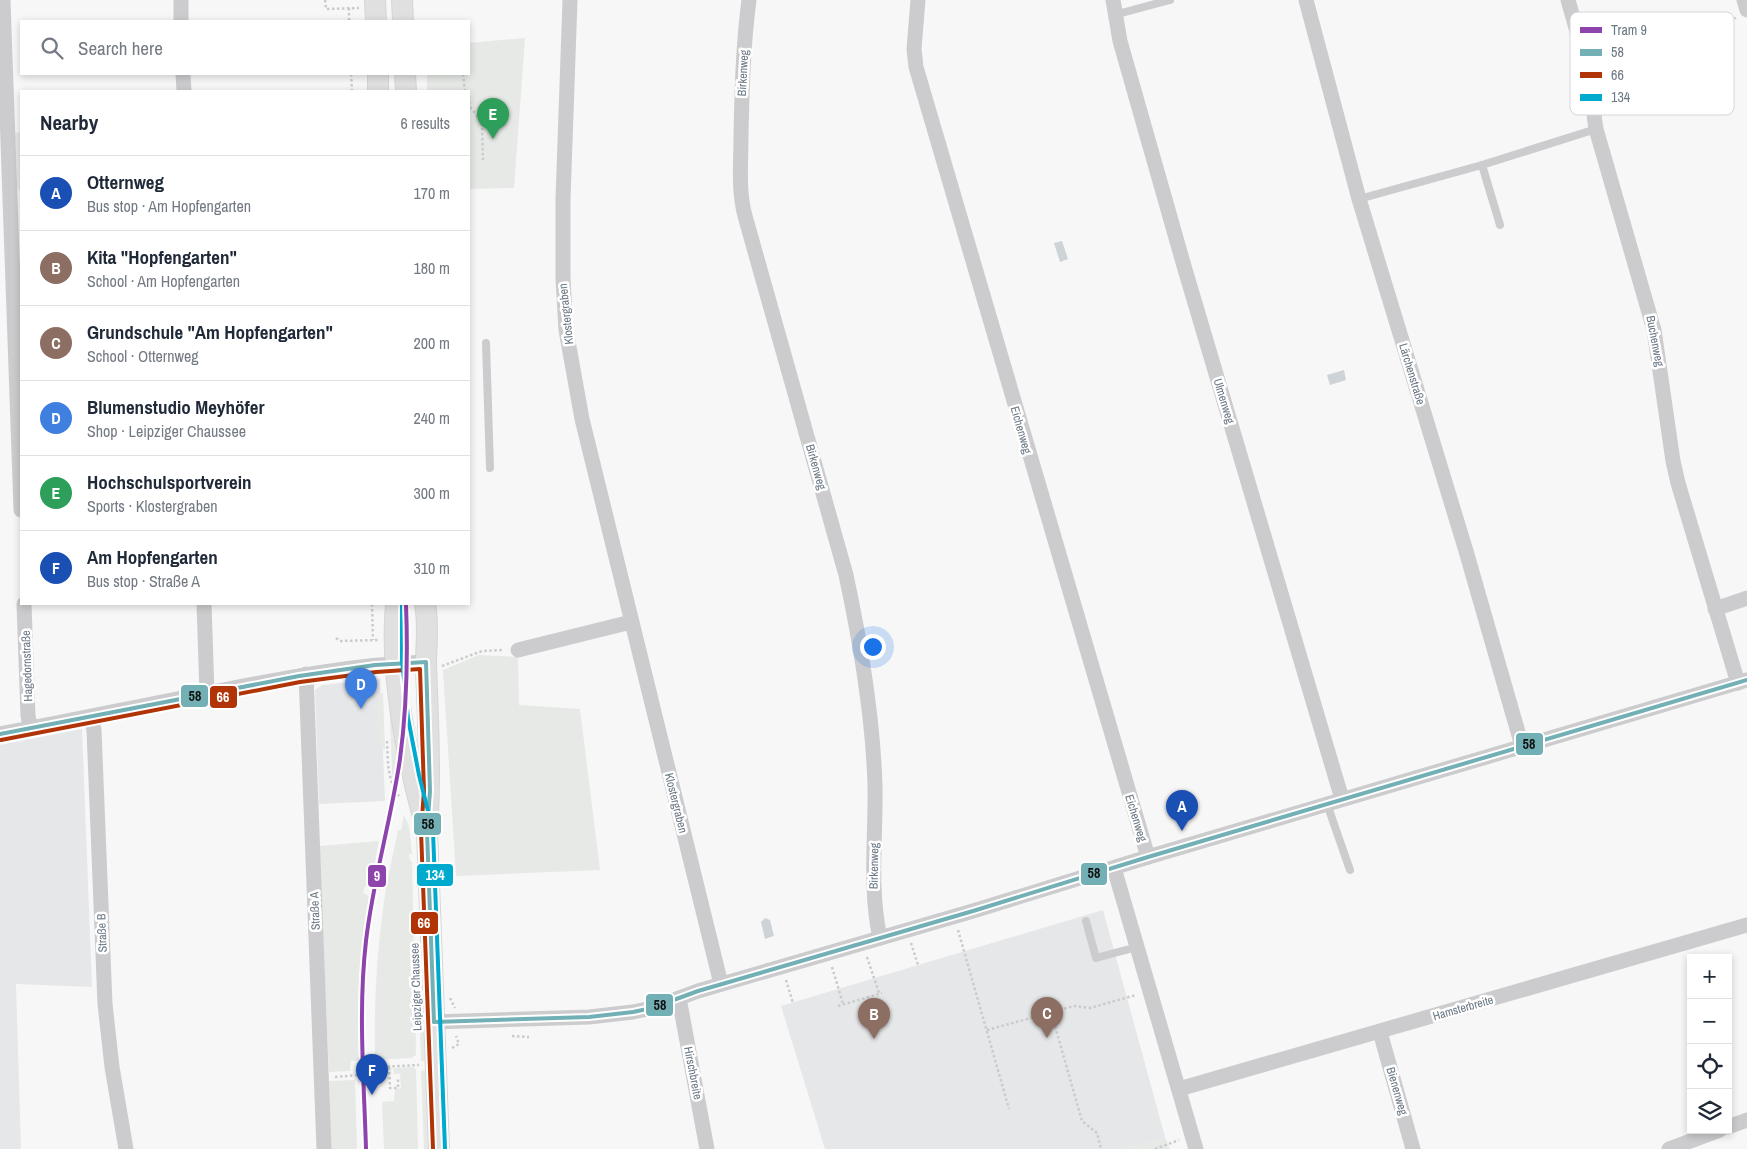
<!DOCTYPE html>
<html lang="en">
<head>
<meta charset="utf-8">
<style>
  body { margin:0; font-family:"Archivo Narrow",sans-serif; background:#f6f6f7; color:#1f2937 }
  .controls { position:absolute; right:15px; bottom:15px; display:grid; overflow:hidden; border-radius:0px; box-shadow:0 2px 8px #0003 }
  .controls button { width:45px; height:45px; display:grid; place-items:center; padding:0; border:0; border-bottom:1px solid #e0e1e3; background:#fff; color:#1f2937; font:25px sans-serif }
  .you { position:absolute; left:872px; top:646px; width:18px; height:18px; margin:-12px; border:4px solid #fff; border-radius:50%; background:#1a73e8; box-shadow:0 0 0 8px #1a73e833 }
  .badge { display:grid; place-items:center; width:32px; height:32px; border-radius:50%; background:#2563eb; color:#fff; font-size:16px; font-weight:700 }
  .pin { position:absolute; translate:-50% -41px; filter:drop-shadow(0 1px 2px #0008) }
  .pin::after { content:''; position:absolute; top:26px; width:18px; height:15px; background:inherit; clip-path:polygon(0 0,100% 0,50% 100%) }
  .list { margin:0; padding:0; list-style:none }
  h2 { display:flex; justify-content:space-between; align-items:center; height:65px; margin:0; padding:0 20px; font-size:21px }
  h2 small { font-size:16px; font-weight:400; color:#747a83 }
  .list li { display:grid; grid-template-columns:32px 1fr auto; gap:15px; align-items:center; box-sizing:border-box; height:75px; padding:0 20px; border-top:1px solid #e0e1e3 }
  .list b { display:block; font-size:19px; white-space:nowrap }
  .list p { margin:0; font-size:16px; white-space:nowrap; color:#747a83 }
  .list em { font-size:16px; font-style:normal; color:#747a83 }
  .icon { flex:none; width:28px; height:28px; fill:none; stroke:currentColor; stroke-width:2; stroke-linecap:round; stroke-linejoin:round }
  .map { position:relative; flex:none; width:1747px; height:1149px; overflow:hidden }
  .search { position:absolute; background:#fff; box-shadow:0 2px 8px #0003; left:20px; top:20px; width:450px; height:55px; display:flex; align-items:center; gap:12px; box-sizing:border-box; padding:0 18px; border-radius:0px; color:#747a83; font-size:19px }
  .panel { position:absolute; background:#fff; box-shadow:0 2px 8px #0003; left:20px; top:90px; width:450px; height:515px; border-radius:0px }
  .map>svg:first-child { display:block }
  .built { fill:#e6e7e8 }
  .green { fill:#e6e9e5 }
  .water { fill:#cdd3d7 }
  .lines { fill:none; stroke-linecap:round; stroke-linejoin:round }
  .secondary-casing { stroke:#d4d5d5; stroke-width:22 }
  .path { stroke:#cacbcc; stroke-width:2.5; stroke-dasharray:2.5 2.5; stroke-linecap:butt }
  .lane { stroke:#ccccce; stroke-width:8 }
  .street { stroke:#ccccce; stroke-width:15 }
  .secondary { stroke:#e0e0e1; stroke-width:20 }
  .bus-1-casing { stroke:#fff; stroke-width:8 }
  .bus-2-casing { stroke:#fff; stroke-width:8 }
  .bus-3-casing { stroke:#fff; stroke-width:8 }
  .bus-1 { stroke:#73b0b6; stroke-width:4 }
  .bus-2 { stroke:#b13407; stroke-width:4 }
  .bus-3 { stroke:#00a9ce; stroke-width:4 }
  .tram-1-casing { stroke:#fff; stroke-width:8 }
  .tram-1 { stroke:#8e44ad; stroke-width:4 }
  .labels { text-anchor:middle; stroke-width:5; stroke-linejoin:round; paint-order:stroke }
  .street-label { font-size:12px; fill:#6a7784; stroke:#fff }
  .key { fill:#fff; stroke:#d2d6da; stroke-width:1 }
  .key-label { font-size:14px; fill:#6a7784 }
  .line-badge { stroke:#fff; stroke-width:2 }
  .badge-label { font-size:14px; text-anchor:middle; font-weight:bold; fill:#fff }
  .pale-badge-label { font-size:14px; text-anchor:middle; font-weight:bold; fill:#111 }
</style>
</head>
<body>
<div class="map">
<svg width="1747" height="1149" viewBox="0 0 1747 1149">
  <rect width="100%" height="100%" fill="#f7f7f7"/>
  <g class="built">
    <path d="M380 679 385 801 319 804 315 690 322 685Z"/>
    <path d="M82 729 92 987 16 984 21 1149H0V745Z"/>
    <path d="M1103 910 1165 1137 1124 1149H825L781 1006Z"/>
  </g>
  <g class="green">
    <path d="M525 38 514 188 469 189V91H427V74H469V43Z"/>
    <path d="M21 132V192L17 187 15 133Z"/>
    <path d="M479 655 518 657 519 705 580 709 600 870 456 876 443 670Z"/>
    <path d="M382 693H383L385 749H380V730L376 726 378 694Z"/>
    <path d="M389 693 400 736 393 780 392 770Z"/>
    <path d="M404 815 409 826 412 854H409L410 861H412L416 1055 411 1058 375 1060C374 1009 376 960 383 910 386 883 393 856 398 830H401Z"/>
    <path d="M379 841 370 888 365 886 363 893 369 896 359 978 358 1022 359 1060 351 1061 350 1071 329 1072 319 846Z"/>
    <path d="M419 1004H423L425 1061H421Z"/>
    <path d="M413 1067 416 1070 418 1149H384L382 1102 394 1101 395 1089 401 1088 400 1074H394L393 1068Z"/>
    <path d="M425 1070 430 1149H424L421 1071Z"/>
    <path d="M355 1080 357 1149H330L328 1081Z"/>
    <path d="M1165 1137 1170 1149H1124Z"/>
  </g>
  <g class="water">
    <path d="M1062 241 1068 259 1060 262 1054 243Z"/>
    <path d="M1344 370 1346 380 1330 385 1327 375Z"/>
    <path d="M765 918 770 920 774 936 765 939 761 922Z"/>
  </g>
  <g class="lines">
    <defs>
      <g id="secondary">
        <path d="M375 0 376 21"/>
        <path d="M402 0 403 21"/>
        <path d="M378 74V91"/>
        <path d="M405 74 406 91"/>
        <path d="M396 604C390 670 406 753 423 817"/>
        <path d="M425 604C429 624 426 645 426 665 428 721 431 776 427 831L439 1149"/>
      </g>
    </defs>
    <use href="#secondary" class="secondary-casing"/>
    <g class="path">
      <path d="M325 0 326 9 359 8"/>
      <path d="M349 8V21"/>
      <path d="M1601 63 1670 44 1671 38 1676 33 1736 18"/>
      <path d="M351 74 352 91"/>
      <path d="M463 74 465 91"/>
      <path d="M469 102 471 108 482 122 483 160"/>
      <path d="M482 122 485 112"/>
      <path d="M372 604 373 640"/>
      <path d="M336 638 340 641 378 640"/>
      <path d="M442 666 482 651 504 650"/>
      <path d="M387 741C388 762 387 780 400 798"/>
      <path d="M958 930 1009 1109"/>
      <path d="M911 943 918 965"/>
      <path d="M867 957 879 993"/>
      <path d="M832 967 843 1004"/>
      <path d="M786 980 793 1003"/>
      <path d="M450 998 455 1008"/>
      <path d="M838 1006 882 993"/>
      <path d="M1051 1012 1082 1121 1097 1133 1101 1149"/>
      <path d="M987 1030 1074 1006 1090 1008 1136 995"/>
      <path d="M512 1036 529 1037"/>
      <path d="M452 1048 459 1044 456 1036"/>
      <path d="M389 1067 390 1088H398V1077"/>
      <path d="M335 1077 359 1075 358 1064 377 1074 376 1067 419 1065"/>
      <path d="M1155 1149 1179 1140"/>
    </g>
    <g class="lane">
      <path d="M1114 15 1170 0"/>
      <path d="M1482 165 1500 225"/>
      <path d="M1359 199 1482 165 1596 129"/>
      <path d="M486 343 490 468"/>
      <path d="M1327 804 1350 870"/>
      <path d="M1086 921 1096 958 1137 947"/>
    </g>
    <g class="street">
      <path d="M3 0 21 510"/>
      <path d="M181 0V21"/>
      <path d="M570 0 563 199V279L566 330 582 419 721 984"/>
      <path d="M749 0C743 45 742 90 741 135 741 163 738 190 745 216L846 575C861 645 873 715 875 786 876 837 869 888 880 938"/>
      <path d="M918 0 914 49 916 67 1148 857"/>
      <path d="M1113 0 1120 41 1184 266 1342 799"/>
      <path d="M1306 0 1359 199 1466 551 1522 746"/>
      <path d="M1568 0 1587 67 1596 129 1654 330 1673 461 1678 483 1738 683"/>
      <path d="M1744 0 1747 10"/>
      <path d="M183 74 184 91"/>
      <path d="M24 604 28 716 31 729"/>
      <path d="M204 604 207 693"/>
      <path d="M1715 609 1747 598"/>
      <path d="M518 650 631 622"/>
      <path d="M306 674 324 1149"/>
      <path d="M91 717 94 730 105 1004 112 1067 126 1149"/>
      <path d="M0 734C75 720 149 704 223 690 290 677 358 664 426 662"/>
      <path d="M1114 868 1196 1149"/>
      <path d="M679 998 707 1149"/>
      <path d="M434 1022 589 1017 633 1012 652 1008 698 991 973 911 1148 857 1747 680"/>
      <path d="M1380 1032 1413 1149"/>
      <path d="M1179 1089 1747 925"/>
      <path d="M1728 1127 1747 1120"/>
      <path d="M1669 1149 1720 1130"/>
    </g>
    <use href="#secondary" class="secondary"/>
    <defs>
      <g id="bus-1">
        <path d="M0 734 299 676 375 665 426 662 430 791 427 831 434 1022"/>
        <path d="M434 1022 589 1017 633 1012 652 1008 698 991 973 911 1148 857 1747 680"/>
      </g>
      <path id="bus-2" d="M1 740 300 682 376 672 420 669 424 791 421 831 433 1149"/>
      <path id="bus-3" d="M402 604V660L408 718 419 775 433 831 445 1149"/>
    </defs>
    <use href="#bus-1" class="bus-1-casing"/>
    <use href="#bus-2" class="bus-2-casing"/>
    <use href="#bus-3" class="bus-3-casing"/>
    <use href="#bus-1" class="bus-1"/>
    <use href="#bus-2" class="bus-2"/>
    <use href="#bus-3" class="bus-3"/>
    <defs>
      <path id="tram-1" d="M366 1149C364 1080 358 1010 366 941 373 880 391 820 400 759 407 707 408 656 406 604"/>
    </defs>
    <use href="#tram-1" class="tram-1-casing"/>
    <use href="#tram-1" class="tram-1"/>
  </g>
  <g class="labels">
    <g class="street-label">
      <text transform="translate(743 73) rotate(-87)" y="4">Birkenweg</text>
      <text transform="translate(566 314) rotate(-96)" y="4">Klostergraben</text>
      <text transform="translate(1655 341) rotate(79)" y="4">Buchenweg</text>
      <text transform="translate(1412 374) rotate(73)" y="4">Lärchenstraße</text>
      <text transform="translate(1224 401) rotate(73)" y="4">Ulmenweg</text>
      <text transform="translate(1021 430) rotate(74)" y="4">Eichenweg</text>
      <text transform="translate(816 467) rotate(74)" y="4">Birkenweg</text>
      <text transform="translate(27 666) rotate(-92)" y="4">Hagedornstraße</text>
      <text transform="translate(676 803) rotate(76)" y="4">Klostergraben</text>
      <text transform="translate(1136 818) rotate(73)" y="4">Eichenweg</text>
      <text transform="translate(874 866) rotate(-89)" y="4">Birkenweg</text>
      <text transform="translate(315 911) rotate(-92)" y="4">Straße A</text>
      <text transform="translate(102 933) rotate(-92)" y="4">Straße B</text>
      <text transform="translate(416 987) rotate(-92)" y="4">Leipziger Chaussee</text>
      <text transform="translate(1463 1008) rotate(-16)" y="4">Hamsterbreite</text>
      <text transform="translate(693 1073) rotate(79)" y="4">Hirschbreite</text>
      <text transform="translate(1397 1091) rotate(74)" y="4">Bienenweg</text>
    </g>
  </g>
  <rect x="1570" y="12" width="164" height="103" rx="8" class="key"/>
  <rect x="1580" y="27" width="22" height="6" fill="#8e44ad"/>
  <rect x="1580" y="49" width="22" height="7" fill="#73b0b6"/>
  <rect x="1580" y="72" width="22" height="6" fill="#b13407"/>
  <rect x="1580" y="94" width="22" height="7" fill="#00a9ce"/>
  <g class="key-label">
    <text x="1611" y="35">Tram 9</text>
    <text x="1611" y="57">58</text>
    <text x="1611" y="80">66</text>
    <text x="1611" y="102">134</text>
  </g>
  <g class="line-badge">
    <rect x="180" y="684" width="29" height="24" rx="5" fill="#73b0b6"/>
    <rect x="209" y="685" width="29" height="24" rx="5" fill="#b13407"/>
    <rect x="1515" y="732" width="29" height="24" rx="5" fill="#73b0b6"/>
    <rect x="413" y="812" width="29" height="24" rx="5" fill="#73b0b6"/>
    <rect x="1080" y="862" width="28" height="24" rx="5" fill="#73b0b6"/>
    <rect x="416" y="863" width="38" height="24" rx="5" fill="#00a9ce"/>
    <rect x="367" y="864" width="20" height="24" rx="5" fill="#8e44ad"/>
    <rect x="410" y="911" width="29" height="24" rx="5" fill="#b13407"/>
    <rect x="645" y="993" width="29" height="24" rx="5" fill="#73b0b6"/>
  </g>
  <g class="badge-label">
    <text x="223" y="702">66</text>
    <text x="435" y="880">134</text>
    <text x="377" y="881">9</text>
    <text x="424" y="928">66</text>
  </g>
  <g class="pale-badge-label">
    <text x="195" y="701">58</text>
    <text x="1529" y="749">58</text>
    <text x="428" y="829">58</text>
    <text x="1094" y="878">58</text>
    <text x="660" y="1010">58</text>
  </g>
</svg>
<div class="controls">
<button>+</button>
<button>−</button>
<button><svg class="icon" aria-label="locate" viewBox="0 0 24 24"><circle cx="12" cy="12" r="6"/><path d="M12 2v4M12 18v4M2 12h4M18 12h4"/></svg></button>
<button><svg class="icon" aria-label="layers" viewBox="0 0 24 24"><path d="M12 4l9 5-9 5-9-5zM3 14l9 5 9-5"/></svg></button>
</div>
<div class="you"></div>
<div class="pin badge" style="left:1182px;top:831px;background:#1a4fb4">A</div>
<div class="pin badge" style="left:874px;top:1039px;background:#8d6e63">B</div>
<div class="pin badge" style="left:1047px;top:1038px;background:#8d6e63">C</div>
<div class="pin badge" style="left:361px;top:709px;background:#3f7fe0">D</div>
<div class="pin badge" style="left:493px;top:139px;background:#2e9e5b">E</div>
<div class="pin badge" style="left:372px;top:1095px;background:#1a4fb4">F</div>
<div class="search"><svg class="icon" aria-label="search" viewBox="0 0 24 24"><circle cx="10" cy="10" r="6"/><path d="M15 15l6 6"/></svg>Search here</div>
<section class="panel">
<h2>Nearby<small>6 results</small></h2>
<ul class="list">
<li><span class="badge" style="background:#1a4fb4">A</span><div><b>Otternweg</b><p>Bus stop · Am Hopfengarten</p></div><em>170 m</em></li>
<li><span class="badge" style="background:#8d6e63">B</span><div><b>Kita &quot;Hopfengarten&quot;</b><p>School · Am Hopfengarten</p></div><em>180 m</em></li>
<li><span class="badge" style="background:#8d6e63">C</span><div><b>Grundschule &quot;Am Hopfengarten&quot;</b><p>School · Otternweg</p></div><em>200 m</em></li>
<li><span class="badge" style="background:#3f7fe0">D</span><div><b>Blumenstudio Meyhöfer</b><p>Shop · Leipziger Chaussee</p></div><em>240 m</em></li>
<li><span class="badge" style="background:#2e9e5b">E</span><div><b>Hochschulsportverein</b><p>Sports · Klostergraben</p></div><em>300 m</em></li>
<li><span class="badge" style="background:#1a4fb4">F</span><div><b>Am Hopfengarten</b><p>Bus stop · Straße A</p></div><em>310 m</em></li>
</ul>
</section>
</div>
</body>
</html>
